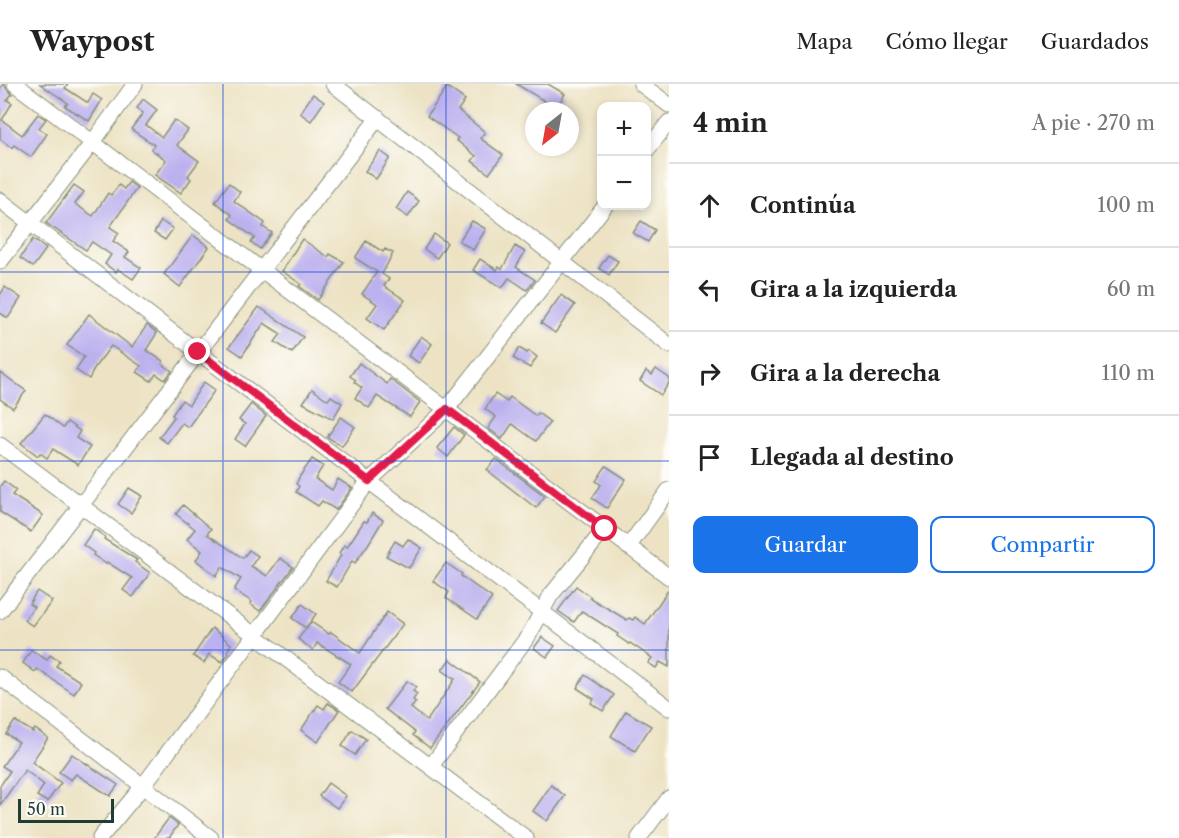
<!DOCTYPE html>
<html lang="es">
<head>
<meta charset="utf-8">
<style>
  body { margin:0; font-family:"Libre Caslon Text",serif; background:#f6f6f6; color:#222 }
  .controls { position:absolute; right:18px; top:18px; display:grid; overflow:hidden; border-radius:12px; box-shadow:0 3px 9px #0003 }
  .controls button { width:54px; height:54px; display:grid; place-items:center; padding:0; border:0; border-bottom:2px solid #e0e0e0; background:#fff; color:#222; font:30px sans-serif }
  .compass { position:absolute; left:525px; top:18px; width:54px; height:54px; border-radius:50%; background:#fff; box-shadow:0 3px 9px #0003; rotate:211deg }
  .scale { position:absolute; left:18px; bottom:15px; width:96px; box-sizing:border-box; padding-left:6px; border:3px solid #1f3d34; border-top:0; font-size:16px; line-height:21px; white-space:nowrap; color:#1f3d34; -webkit-text-stroke:4px #fdfcf7; paint-order:stroke }
  .stop { position:absolute; width:18px; height:18px; margin:-14px; border:4px solid #e11d48; border-radius:50%; background:#fff }
  .stop.end { background:#e11d48; border-color:#fff; box-shadow:0 2px 6px #0008 }
  .list { margin:0; padding:0; list-style:none }
  h2 { display:flex; justify-content:space-between; align-items:center; height:78px; margin:0; padding:0 24px; font-size:26px }
  h2 small { font-size:20px; font-weight:400; color:#767676 }
  .list li { display:grid; grid-template-columns:39px 1fr auto; gap:18px; align-items:center; box-sizing:border-box; height:84px; padding:0 24px; border-top:2px solid #e0e0e0 }
  .list b { display:block; font-size:22px; white-space:nowrap }
  .list em { font-size:20px; font-style:normal; color:#767676 }
  .actions { display:flex; gap:12px; padding:18px 24px }
  .actions a { flex:1; padding:14px 0; border:2px solid #1a73e8; border-radius:12px; text-align:center; font-size:21px; color:#1a73e8 }
  .actions .main { background:#1a73e8; color:#fff }
  .icon { flex:none; width:33px; height:33px; fill:none; stroke:currentColor; stroke-width:2; stroke-linecap:round; stroke-linejoin:round }
  .map { position:relative; flex:none; width:669px; height:754px; overflow:hidden }
  header { display:flex; align-items:center; gap:36px; box-sizing:border-box; height:84px; padding:0 30px; background:#fff; border-bottom:2px solid #e0e0e0 }
  header strong { font-size:28px }
  nav { display:flex; gap:33px; margin-inline-start:auto; font-size:21px }
  main { display:flex }
  aside { flex:1; background:#fff }
  .map>svg:first-child { display:block }
  .building { fill:#bcb1ef }
  .lines { fill:none; stroke-linecap:round; stroke-linejoin:round }
  .minor-casing { stroke:#86907c; stroke-width:17 }
  .minor { stroke:#fff; stroke-width:15 }
  .route { stroke:#e11d48; stroke-width:8 }
  .grid { fill:none; stroke:#1d4ed8; stroke-width:1.5; stroke-opacity:0.55 }
</style>
</head>
<body>
<header>
<strong>Waypost</strong>
<nav><a>Mapa</a><a>Cómo llegar</a><a>Guardados</a></nav>
</header>
<main>
<div class="map">
<svg width="669" height="754" viewBox="0 0 669 754">
  <rect width="100%" height="100%" fill="#fdfcf7"/>
  <filter id="ink" filterUnits="userSpaceOnUse"><feTurbulence type="fractalNoise" baseFrequency=".0167" numOctaves="2"/><feDisplacementMap in="SourceGraphic" scale="12" xChannelSelector="R" yChannelSelector="G"/><feConvolveMatrix kernelMatrix="1 2 1 2 8 2 1 2 1" color-interpolation-filters="sRGB"/></filter>
  <filter id="wash" filterUnits="userSpaceOnUse"><feTurbulence type="fractalNoise" baseFrequency=".008" numOctaves="4" result="noise"/><feDisplacementMap in="SourceGraphic" scale="24" xChannelSelector="R" yChannelSelector="G"/><feGaussianBlur stdDeviation="1.35" result="paint"/><feColorMatrix in="noise" values="0 0 0 0 0 0 0 0 0 0 0 0 0 0 0 0 0 1.4 0 .05"/><feComposite in="paint" operator="in"/></filter>
  <g filter="url(#wash)">
    <rect width="100%" height="100%" fill="#ede3c4"/>
    <g id="blocks">
      <g class="building">
        <path d="M3 0H5L6 4 12 10 7 16 12 19 2 36 22 51 38 30 46 35 39 44 47 50 31 73 14 61 12 64 0 55V5Z"/>
        <path d="M40 0H68L65 4 88 19 93 10 102 16 89 37 65 22 68 19Z"/>
        <path d="M516 0H548L565 10 556 24Z"/>
        <path d="M447 3 465 16 458 26 485 48 480 54 503 71 489 90 472 77 476 72 456 56 458 54 427 32Z"/>
        <path d="M313 10 324 18 311 37 300 29Z"/>
        <path d="M143 15 157 26 146 41 162 53 174 36 188 46 177 61 199 77 188 92 191 95 181 109 155 91 166 76 151 65 154 61 131 45 143 29 137 24Z"/>
        <path d="M380 67 390 74 376 95 365 87Z"/>
        <path d="M129 98 137 104 110 143 119 149 113 157 129 168 125 173 141 184 133 195 118 185 116 188 105 180 111 171 92 158 86 166 46 139 74 101 84 108 75 120 93 132 108 109 111 111 119 101 124 105Z"/>
        <path d="M229 99 240 108 234 117 265 139 263 143 272 149 260 165 251 158 255 154 229 135 232 131 215 118Z"/>
        <path d="M407 108 419 117 408 133 396 125Z"/>
        <path d="M161 137 173 145 165 156 154 149Z"/>
        <path d="M472 137 486 145 473 166 459 157Z"/>
        <path d="M641 137 655 146 648 158 633 149Z"/>
        <path d="M434 150 447 159 437 174 424 165Z"/>
        <path d="M193 151 209 163 180 203 164 190Z"/>
        <path d="M33 155 46 165 33 183 20 174Z"/>
        <path d="M302 155 328 173 330 170 344 178 318 216 299 202 301 200 282 187Z"/>
        <path d="M366 157 383 168 385 165 393 169 382 190 389 195 384 202 405 216 384 246 367 234 377 220 362 210 377 188 355 174Z"/>
        <path d="M515 162 525 168 516 183 535 196 527 206 509 194 502 204 473 186 480 175 497 186 499 183 502 185Z"/>
        <path d="M608 171 618 177 609 191 599 184Z"/>
        <path d="M5 203 21 214 8 234 0 229V211Z"/>
        <path d="M561 211 575 221 555 249 541 239Z"/>
        <path d="M259 223 303 253 292 269 275 258 281 250 264 239 242 272 229 263Z"/>
        <path d="M89 230 132 263 147 241 157 249 146 266 163 277 162 280 172 287 165 296 156 290 151 297 137 288 141 282 111 262 95 283 89 295 76 286 84 273 67 261Z"/>
        <path d="M421 252 432 260 419 279 408 272Z"/>
        <path d="M519 264 527 269 529 267 537 273 530 284 513 274Z"/>
        <path d="M359 279 387 300 390 295 420 318 410 333 377 312 369 324 355 314 362 304 354 298 356 296 350 292Z"/>
        <path d="M656 285 669 294V299L661 311 640 297 646 287 652 291Z"/>
        <path d="M0 288 26 307 13 324 0 315Z"/>
        <path d="M204 298 215 306 188 343 182 339 167 359 159 353 174 333 172 331 182 316 189 321Z"/>
        <path d="M312 305 328 316 331 312 342 319 333 335 303 319Z"/>
        <path d="M495 310 507 318 510 313 536 332 538 329 550 338 536 357 512 340 502 355 488 344 496 333 485 325Z"/>
        <path d="M251 320 266 332 245 362 235 355 245 340 239 336Z"/>
        <path d="M45 330 63 344 67 338 80 347 76 354 90 363 78 381 53 365 47 374 40 369 38 372 21 359Z"/>
        <path d="M341 333 355 343 342 362 327 353Z"/>
        <path d="M454 343 464 351 448 373 437 364Z"/>
        <path d="M312 375 323 382 315 395 332 406 338 395 352 404 336 426 322 417 318 422 296 408 299 402 296 400 300 392Z"/>
        <path d="M496 375 545 412 536 424 487 386Z"/>
        <path d="M606 382 626 395 607 424 592 414 601 401 596 397Z"/>
        <path d="M4 397 16 406 12 411 43 431 31 448 0 428V402Z"/>
        <path d="M129 404 142 412 131 429 118 420Z"/>
        <path d="M183 421 211 445 207 450 243 474 249 466 258 472 251 482 267 492 280 474 293 483 260 527 250 520 252 518 234 506 241 495 222 483 216 492 196 476 202 467 187 455 195 445 176 430Z"/>
        <path d="M372 429 383 436 369 459 355 479 352 477 337 503 326 497 341 471 339 469 344 461 347 463 364 437 367 438Z"/>
        <path d="M94 445 105 453 104 455 137 476 135 478 150 489 133 513 123 506 132 494 107 478 106 480 93 471 94 469 83 461Z"/>
        <path d="M408 455 422 464 409 484 386 472 395 457 403 462Z"/>
        <path d="M446 479 462 490 461 492 492 514 477 535 446 514 449 508 433 497Z"/>
        <path d="M576 502 591 513 590 514 627 536 629 534 633 536 635 533 645 540 669 505V583L660 578 656 584 648 579 652 574 630 559 629 560 617 552 618 550 582 527 574 538 558 527Z"/>
        <path d="M37 507 52 517 33 542 24 536 34 523 29 520Z"/>
        <path d="M302 520 316 530 306 544 292 534Z"/>
        <path d="M387 528 403 540 352 608 338 598 351 580 317 559 313 566 298 555 311 538 329 550 331 548 360 569Z"/>
        <path d="M212 544 231 560 227 568 229 569 222 578 209 570 204 579 193 572Z"/>
        <path d="M542 553 555 562 547 573 534 564Z"/>
        <path d="M31 566 47 576 50 571 60 577 56 582 81 598 74 610 37 585 35 588 23 579Z"/>
        <path d="M450 575 480 598 430 664 413 651 415 648 385 625 407 597 416 603 413 607 417 610 413 616 416 618 411 624 427 637 455 595 442 586Z"/>
        <path d="M585 591 614 611 603 627 591 619 594 615 577 604Z"/>
        <path d="M328 619 339 626 318 658 301 646 318 621 324 625Z"/>
        <path d="M626 627 651 642 635 667 611 652Z"/>
        <path d="M15 637 33 648 35 645 48 654 32 678 61 699 47 718 37 712 44 701 25 686 0 721V702L10 687 2 682 19 658 6 650Z"/>
        <path d="M352 646 366 655 355 671 342 662Z"/>
        <path d="M72 670 118 701 110 712 76 690 71 696 59 688Z"/>
        <path d="M328 699 346 712 337 724 319 712Z"/>
        <path d="M551 701 565 712 547 737 533 727Z"/>
        <path d="M169 734 178 741 169 754H154Z"/>
      </g>
    </g>
  </g>
  <g filter="url(#ink)">
    <use href="#blocks" fill-opacity="0" stroke="#86907c" stroke-width="1.5"/>
    <g class="lines">
      <defs>
        <g id="minor">
          <path d="M15 0 669 493"/>
          <path d="M333 0 669 261"/>
          <path d="M641 0 669 21"/>
          <path d="M646 67 669 38"/>
          <path d="M0 116 198 268 669 624"/>
          <path d="M0 178 93 58 135 0"/>
          <path d="M0 361 526 754"/>
          <path d="M628 463 669 406"/>
          <path d="M0 527 378 34"/>
          <path d="M0 593 211 754"/>
          <path d="M431 682 529 551 551 511 605 445"/>
          <path d="M100 754 143 702 369 397 447 325 605 122"/>
          <path d="M639 754 669 714"/>
        </g>
      </defs>
      <use href="#minor" class="minor-casing"/>
      <use href="#minor" class="minor"/>
    </g>
  </g>
  <g class="lines" filter="url(#ink)">
    <path class="route" d="M198 268 369 397 447 325 605 445"/>
  </g>
  <path class="grid" d="M223 0V754M446 0V754M0 188H669M0 377H669M0 566H669"/>
</svg>
<div class="controls">
<button>+</button>
<button>−</button>
</div>
<svg class="compass" viewBox="-18 -18 36 36"><path d="M0-13l5 13h-10z" fill="#e53935"/><path d="M0 13l5-13h-10z" fill="#767676"/></svg>
<div class="scale">50 m</div>
<div class="stop" style="left:605px;top:445px"></div>
<div class="stop end" style="left:198px;top:268px"></div>
</div>
<aside>
<h2>4 min<small>A pie · 270 m</small></h2>
<ul class="list">
<li><svg class="icon" aria-label="ahead" viewBox="0 0 24 24"><path d="M12 20V5M6 11l6-6 6 6"/></svg><div><b>Continúa</b></div><em>100 m</em></li>
<li><svg class="icon" aria-label="left" viewBox="0 0 24 24"><path d="M17 20v-9H6M10 6l-5 5 5 5"/></svg><div><b>Gira a la izquierda</b></div><em>60 m</em></li>
<li><svg class="icon" aria-label="right" viewBox="0 0 24 24"><path d="M7 20v-9h11M14 6l5 5-5 5"/></svg><div><b>Gira a la derecha</b></div><em>110 m</em></li>
<li><svg class="icon" aria-label="arrive" viewBox="0 0 24 24"><path d="M6 21V4h12l-3 4 3 4H6"/></svg><div><b>Llegada al destino</b></div></li>
</ul>
<div class="actions"><a class="main">Guardar</a><a>Compartir</a></div>
</aside>
</main>
</body>
</html>
